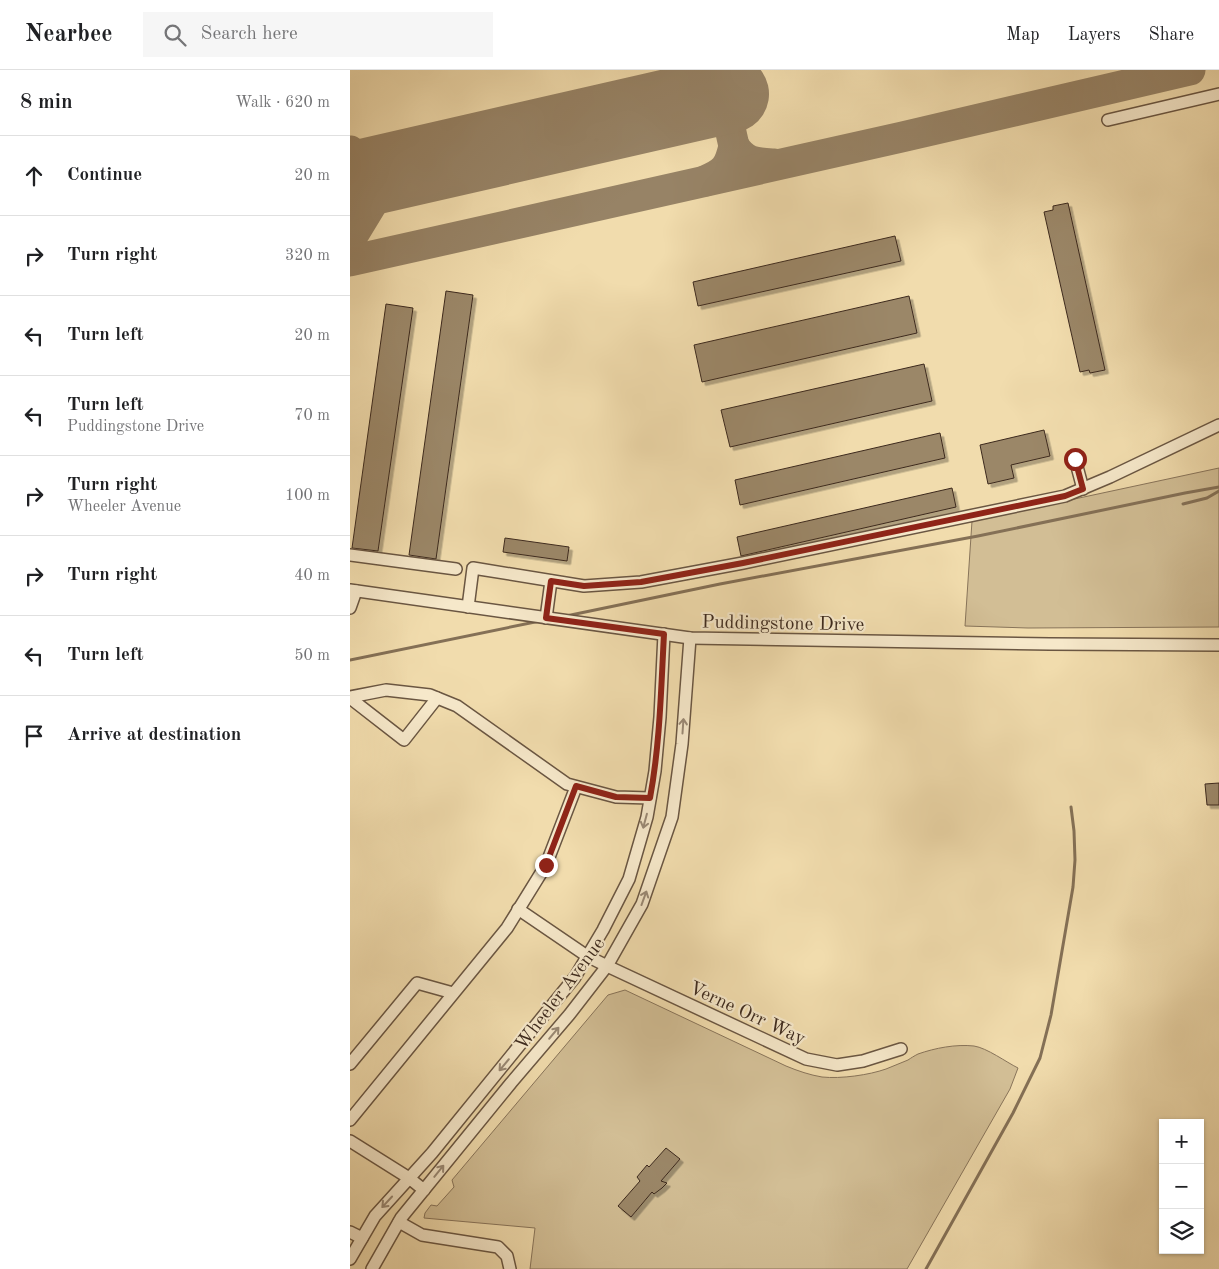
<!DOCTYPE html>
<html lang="en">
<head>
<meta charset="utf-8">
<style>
  body { margin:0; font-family:"Old Standard TT",serif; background:#f6f6f6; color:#202124 }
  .controls { position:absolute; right:15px; bottom:15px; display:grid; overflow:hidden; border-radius:0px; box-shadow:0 1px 4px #0004 }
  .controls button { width:45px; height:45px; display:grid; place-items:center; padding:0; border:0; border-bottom:1px solid #e0e0e0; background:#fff; color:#202124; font:25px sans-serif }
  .stop { position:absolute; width:15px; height:15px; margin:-11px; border:4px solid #8f2418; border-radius:50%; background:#fff }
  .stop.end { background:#8f2418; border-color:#fff; box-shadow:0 1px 5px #0008 }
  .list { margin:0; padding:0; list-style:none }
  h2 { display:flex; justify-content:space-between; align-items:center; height:65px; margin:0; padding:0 20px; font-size:21px }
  h2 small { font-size:16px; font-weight:400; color:#757577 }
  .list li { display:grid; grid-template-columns:32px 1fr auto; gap:15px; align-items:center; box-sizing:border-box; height:80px; padding:0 20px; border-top:1px solid #e0e0e0 }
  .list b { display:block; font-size:19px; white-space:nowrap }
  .list p { margin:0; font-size:16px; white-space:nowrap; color:#757577 }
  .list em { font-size:16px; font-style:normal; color:#757577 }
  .icon { flex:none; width:28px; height:28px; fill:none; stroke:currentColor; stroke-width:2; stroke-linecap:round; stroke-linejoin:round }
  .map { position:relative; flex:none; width:869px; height:1199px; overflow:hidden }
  header { display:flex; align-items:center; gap:30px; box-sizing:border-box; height:70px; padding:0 25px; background:#fff; border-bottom:1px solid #e0e0e0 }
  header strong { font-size:24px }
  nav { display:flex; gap:28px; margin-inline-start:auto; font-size:18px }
  .search { width:350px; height:45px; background:#f6f6f6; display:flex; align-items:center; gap:12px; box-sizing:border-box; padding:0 18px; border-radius:0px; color:#757577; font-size:19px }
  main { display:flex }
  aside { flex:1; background:#fff }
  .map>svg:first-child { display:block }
  .green { fill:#d2be95; stroke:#88745a }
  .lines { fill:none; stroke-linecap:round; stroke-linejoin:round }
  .stream { stroke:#847056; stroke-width:3 }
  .taxiway { stroke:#978366; stroke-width:31 }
  .runway { stroke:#978366; stroke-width:78 }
  .building { fill:#9b8768; stroke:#3d2a1e; filter:url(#shadow) }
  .minor-casing { stroke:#6a5642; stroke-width:14 }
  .minor { stroke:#f6e8ca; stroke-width:11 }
  .oneway { stroke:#9a8974 }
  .route { stroke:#8f2418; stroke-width:6 }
  .labels { text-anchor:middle; stroke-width:4.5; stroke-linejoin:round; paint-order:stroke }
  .street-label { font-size:19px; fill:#3d2a1e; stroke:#f6e8ca }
</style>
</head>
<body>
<header>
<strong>Nearbee</strong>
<div class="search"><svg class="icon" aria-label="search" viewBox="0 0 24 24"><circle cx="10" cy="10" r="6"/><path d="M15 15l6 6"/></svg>Search here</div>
<nav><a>Map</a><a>Layers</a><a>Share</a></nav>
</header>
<main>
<aside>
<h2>8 min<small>Walk · 620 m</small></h2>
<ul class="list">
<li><svg class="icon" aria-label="ahead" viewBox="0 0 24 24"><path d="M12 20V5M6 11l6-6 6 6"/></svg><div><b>Continue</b></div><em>20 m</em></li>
<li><svg class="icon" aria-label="right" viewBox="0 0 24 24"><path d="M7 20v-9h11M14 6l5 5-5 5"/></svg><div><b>Turn right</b></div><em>320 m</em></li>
<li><svg class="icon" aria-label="left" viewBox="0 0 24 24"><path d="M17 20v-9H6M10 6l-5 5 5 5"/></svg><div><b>Turn left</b></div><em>20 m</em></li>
<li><svg class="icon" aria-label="left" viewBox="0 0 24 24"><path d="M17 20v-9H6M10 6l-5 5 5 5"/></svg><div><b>Turn left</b><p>Puddingstone Drive</p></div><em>70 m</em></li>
<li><svg class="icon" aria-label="right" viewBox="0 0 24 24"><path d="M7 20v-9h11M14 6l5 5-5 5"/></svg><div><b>Turn right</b><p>Wheeler Avenue</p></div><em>100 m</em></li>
<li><svg class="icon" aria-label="right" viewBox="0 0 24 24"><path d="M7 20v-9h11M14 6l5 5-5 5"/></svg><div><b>Turn right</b></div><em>40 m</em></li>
<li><svg class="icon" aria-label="left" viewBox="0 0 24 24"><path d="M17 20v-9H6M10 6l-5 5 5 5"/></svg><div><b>Turn left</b></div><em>50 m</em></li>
<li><svg class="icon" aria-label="arrive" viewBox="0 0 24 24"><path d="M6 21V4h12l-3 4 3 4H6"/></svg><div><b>Arrive at destination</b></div></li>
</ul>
</aside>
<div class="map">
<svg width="869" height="1199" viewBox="0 0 869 1199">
  <defs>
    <filter id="shadow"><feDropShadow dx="3.5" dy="3.5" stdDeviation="0" flood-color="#0004"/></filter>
  </defs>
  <rect width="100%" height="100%" fill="#f1dcad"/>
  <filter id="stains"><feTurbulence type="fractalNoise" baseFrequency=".004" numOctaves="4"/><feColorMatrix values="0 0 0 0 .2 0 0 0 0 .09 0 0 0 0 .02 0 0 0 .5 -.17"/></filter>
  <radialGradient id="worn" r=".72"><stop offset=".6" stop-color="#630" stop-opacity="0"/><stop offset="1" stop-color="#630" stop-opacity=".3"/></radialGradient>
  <g class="green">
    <path d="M869 398V557L678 558 615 556 622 451Z"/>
    <path d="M275 920 436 996C448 1001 460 1005 472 1007 491 1009 519 1005 536 999 543 996 551 993 558 990 561 988 564 986 568 984 585 978 606 974 624 976 637 978 656 992 668 998L660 1019 557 1199H180L185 1158 74 1148 75 1143 81 1135 87 1136 104 1117 102 1110 258 925Z"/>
  </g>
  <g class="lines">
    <g class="stream">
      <path d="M833 434 857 428 869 421"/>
      <path d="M216 546 370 514 628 466 835 423 869 417"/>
      <path d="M0 590 190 551"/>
      <path d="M576 1199 663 1043 690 988 701 945 723 817 725 790 724 761 721 737"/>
    </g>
    <g class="taxiway">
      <path d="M367 0 384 76"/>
      <path d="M0 81C16 101 21 98 45 100"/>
      <path d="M355 111C375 102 379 98 384 76 395 93 405 93 424 94"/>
      <path d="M0 170 31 119 43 104 53 99"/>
      <path d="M0 191 552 67 840 0"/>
    </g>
    <path class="runway" d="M0 111 380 24"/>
  </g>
  <g class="building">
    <path d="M718 133 755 300 740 303 739 300 730 302 694 142 703 140V136Z"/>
    <path d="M545 166 551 191 348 236 343 212Z"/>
    <path d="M96 221 123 225 86 489 59 485Z"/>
    <path d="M559 226 567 263 352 312 344 275Z"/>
    <path d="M36 234 63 238 28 481 2 478Z"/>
    <path d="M574 294 582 331 380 377 371 340Z"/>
    <path d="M694 360 700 386 661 395 664 408 638 414 630 375Z"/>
    <path d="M590 363 595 388 390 435 385 410Z"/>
    <path d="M602 418 606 437 391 486 387 467Z"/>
    <path d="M155 468 219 477 217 491 153 482Z"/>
    <path d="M869 713V735H857L855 714Z"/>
    <path d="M316 1078 330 1089 311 1111 317 1113 312 1118 304 1124 302 1122 281 1147 268 1136 290 1111 287 1107 297 1095 299 1097Z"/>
  </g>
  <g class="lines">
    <defs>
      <g id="minor">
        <path d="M758 50 869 24"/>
        <path d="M725 389 733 419"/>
        <path d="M0 485 106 499"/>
        <path d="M0 520 340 568 700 574 869 575"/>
        <path d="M118 537 123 498 234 516 291 512 393 493 715 426 760 407 869 355"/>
        <path d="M0 538 6 521"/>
        <path d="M196 548 201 511"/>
        <path d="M0 627 36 620 80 625 107 636 217 714 266 727 300 728"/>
        <path d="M0 628 54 670 87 628"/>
        <path d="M168 839 237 886 257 896 456 989 487 995 513 991 551 979"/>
        <path d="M0 994 67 913 103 923"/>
        <path d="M0 1050 157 858 196 795 226 717"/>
        <path d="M0 1071 59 1108 74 1120"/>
        <path d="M49 1152 72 1165 148 1177 157 1186 160 1199"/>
        <path d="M0 1162 12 1168"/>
        <path d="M0 1189 25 1146 82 1083 225 907 253 860 279 809 297 747 305 701 310 647 314 564"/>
        <path d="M22 1199 51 1148 161 1013 219 945 257 896 292 834 322 747 332 674 340 568"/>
      </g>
    </defs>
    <use href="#minor" class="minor-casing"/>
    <use href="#minor" class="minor"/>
  </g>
  <defs><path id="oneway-shaft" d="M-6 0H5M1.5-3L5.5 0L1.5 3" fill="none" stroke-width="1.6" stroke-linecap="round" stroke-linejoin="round" transform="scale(1.25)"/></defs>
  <g class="oneway">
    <use href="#oneway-shaft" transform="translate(333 656) rotate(-86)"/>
    <use href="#oneway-shaft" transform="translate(295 751) rotate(105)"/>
    <use href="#oneway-shaft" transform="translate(294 828) rotate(-70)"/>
    <use href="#oneway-shaft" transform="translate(204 963) rotate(-50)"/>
    <use href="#oneway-shaft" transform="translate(154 995) rotate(130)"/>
    <use href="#oneway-shaft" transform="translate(89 1101) rotate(-51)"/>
    <use href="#oneway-shaft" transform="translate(37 1132) rotate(133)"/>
  </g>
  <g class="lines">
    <path class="route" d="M196 795 226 716 266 727 300 728C310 674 311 619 314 564L196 548 201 511 234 516 291 512 393 493 715 426 733 419 725 389"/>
  </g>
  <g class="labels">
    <g class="street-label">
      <text transform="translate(433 552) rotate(1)" y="7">Puddingstone Drive</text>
      <text transform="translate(209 923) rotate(-53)" y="7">Wheeler Avenue</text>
      <text transform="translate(398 942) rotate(25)" y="7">Verne Orr Way</text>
    </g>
  </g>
  <rect width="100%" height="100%" filter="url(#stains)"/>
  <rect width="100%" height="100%" fill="url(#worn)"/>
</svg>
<div class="controls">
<button>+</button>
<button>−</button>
<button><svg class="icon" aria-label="layers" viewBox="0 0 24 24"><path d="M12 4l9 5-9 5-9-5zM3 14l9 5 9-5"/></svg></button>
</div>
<div class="stop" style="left:725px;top:389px"></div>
<div class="stop end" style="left:196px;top:795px"></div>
</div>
</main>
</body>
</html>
